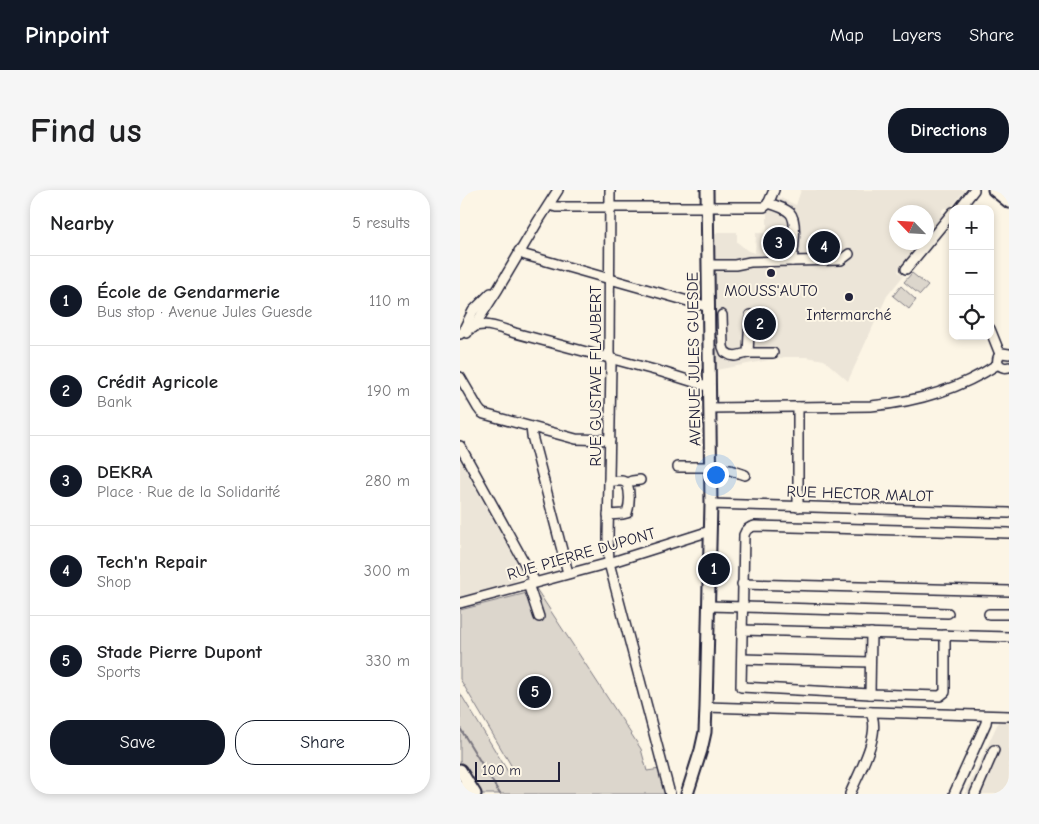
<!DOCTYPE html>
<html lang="en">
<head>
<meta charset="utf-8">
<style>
  body { margin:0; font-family:"Comic Neue",sans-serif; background:#f6f6f6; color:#202124 }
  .controls { position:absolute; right:15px; top:15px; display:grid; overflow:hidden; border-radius:10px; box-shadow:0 2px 8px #0003 }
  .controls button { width:45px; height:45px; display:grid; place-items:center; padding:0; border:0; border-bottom:1px solid #e0e0e0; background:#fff; color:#202124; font:25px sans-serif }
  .compass { position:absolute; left:429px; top:15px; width:45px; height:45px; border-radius:50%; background:#fff; box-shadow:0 2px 8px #0003; rotate:295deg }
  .scale { position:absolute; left:15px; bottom:12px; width:85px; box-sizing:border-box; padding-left:5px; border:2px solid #22223b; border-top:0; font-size:14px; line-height:18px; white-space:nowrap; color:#22223b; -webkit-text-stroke:4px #fcf5e5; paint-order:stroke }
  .you { position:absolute; left:255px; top:284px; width:18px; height:18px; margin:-12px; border:4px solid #fff; border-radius:50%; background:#1a73e8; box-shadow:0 0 0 8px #1a73e833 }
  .badge { display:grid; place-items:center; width:32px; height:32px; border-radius:50%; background:#111827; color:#fff; font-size:16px; font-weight:700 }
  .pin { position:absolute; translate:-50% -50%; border:2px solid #fff; box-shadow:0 1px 5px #0006 }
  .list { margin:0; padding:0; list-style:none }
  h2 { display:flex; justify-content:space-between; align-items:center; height:65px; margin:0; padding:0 20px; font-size:21px }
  h2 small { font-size:16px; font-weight:400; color:#757577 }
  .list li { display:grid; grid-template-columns:32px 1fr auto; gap:15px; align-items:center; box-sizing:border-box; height:90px; padding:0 20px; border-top:1px solid #e0e0e0 }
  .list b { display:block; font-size:19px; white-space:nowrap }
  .list p { margin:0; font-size:16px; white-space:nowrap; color:#757577 }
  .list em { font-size:16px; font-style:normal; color:#757577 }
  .actions { display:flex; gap:10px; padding:15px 20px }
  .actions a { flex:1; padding:11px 0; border:1px solid #111827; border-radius:20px; text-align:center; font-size:18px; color:#111827 }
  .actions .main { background:#111827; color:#fff }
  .icon { flex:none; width:28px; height:28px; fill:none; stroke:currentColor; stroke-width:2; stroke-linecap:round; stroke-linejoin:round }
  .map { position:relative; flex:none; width:549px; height:604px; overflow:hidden; border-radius:20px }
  header { display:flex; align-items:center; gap:30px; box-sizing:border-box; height:70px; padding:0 25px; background:#111827; color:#fff }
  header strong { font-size:24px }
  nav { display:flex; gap:28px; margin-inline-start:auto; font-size:18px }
  .intro { display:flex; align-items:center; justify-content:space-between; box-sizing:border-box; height:120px; padding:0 30px }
  h1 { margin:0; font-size:35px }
  .button { padding:12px 22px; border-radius:20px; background:#111827; color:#fff; font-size:18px; font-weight:700 }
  main { display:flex; gap:30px; padding:0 30px }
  aside { flex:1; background:#fff; border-radius:20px; box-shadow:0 2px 8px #0003 }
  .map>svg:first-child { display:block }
  .built { fill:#ece5d8 }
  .green { fill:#dcd6cc; stroke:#7f7c84 }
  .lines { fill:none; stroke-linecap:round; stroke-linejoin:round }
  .stream { stroke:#78757e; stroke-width:2 }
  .minor-casing { stroke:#22223b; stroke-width:12 }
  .major-casing { stroke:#22223b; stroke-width:15 }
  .minor { stroke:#fcf5e5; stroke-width:9 }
  .major { stroke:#fcf5e5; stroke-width:11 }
  .poi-dot { fill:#22223b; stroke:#fcf5e5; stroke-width:2 }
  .labels { text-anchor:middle; stroke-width:4; stroke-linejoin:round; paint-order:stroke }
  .poi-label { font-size:16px; fill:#22223b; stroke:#fcf5e5 }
  .street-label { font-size:16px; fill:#22223b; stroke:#fcf5e5 }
</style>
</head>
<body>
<header>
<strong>Pinpoint</strong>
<nav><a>Map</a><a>Layers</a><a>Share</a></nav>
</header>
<div class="intro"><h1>Find us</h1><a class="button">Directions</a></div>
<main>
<aside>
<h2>Nearby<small>5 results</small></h2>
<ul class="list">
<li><span class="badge">1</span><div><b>École de Gendarmerie</b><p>Bus stop · Avenue Jules Guesde</p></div><em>110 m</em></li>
<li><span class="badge">2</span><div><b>Crédit Agricole</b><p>Bank</p></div><em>190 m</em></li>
<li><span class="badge">3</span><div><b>DEKRA</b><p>Place · Rue de la Solidarité</p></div><em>280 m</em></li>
<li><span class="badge">4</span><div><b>Tech'n Repair</b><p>Shop</p></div><em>300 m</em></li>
<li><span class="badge">5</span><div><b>Stade Pierre Dupont</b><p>Sports</p></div><em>330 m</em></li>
</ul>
<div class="actions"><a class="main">Save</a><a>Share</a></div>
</aside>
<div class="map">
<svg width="549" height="604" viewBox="0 0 549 604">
  <rect width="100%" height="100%" fill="#fcf5e5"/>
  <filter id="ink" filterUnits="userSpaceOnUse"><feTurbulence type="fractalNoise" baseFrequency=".02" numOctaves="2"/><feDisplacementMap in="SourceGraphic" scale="10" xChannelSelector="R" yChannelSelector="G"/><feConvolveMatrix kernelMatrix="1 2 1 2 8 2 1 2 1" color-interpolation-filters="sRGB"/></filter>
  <g filter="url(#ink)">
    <g class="built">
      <path d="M341 0H505L491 17 484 18 482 20 483 27 467 47V22H437V52L462 53 438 81 443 86 427 106 388 191 364 170 347 167H325L256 180 254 44H257V42H277V52L288 61 295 63 296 43H307V22L311 19 316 6 336 15Z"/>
      <path d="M0 270 64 385 49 395 0 407Z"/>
      <path d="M544 529 549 530V604H505L537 535 540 531Z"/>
    </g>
    <g class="green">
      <path d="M452 83 468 96 460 105 444 92Z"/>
      <path d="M441 96 456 110 449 119 433 106Z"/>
      <path d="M75 397 181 559 187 581 200 579 206 604H20L0 571V503L50 585 55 582 0 489V420L67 403V399Z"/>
    </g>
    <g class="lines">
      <path class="stream" d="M0 538 40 604"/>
      <defs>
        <g id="minor">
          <path d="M150 0 149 163 151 174 148 348 149 373 210 604"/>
          <path d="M308 13C315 15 325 18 330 23 338 31 333 60 332 71"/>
          <path d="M89 15 96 17H304L308 14 314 0"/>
          <path d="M499 19 514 0"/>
          <path d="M59 61 65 65 249 117"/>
          <path d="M248 75H275L290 72 381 70 389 64"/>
          <path d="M446 79 493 22"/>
          <path d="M262 125 263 157 265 162 270 165 275 166 288 163 290 125"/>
          <path d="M13 138 38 99 77 33 98 0"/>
          <path d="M530 139 540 164"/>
          <path d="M7 143 5 137 13 121 31 103"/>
          <path d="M0 144C20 129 33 136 55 143L202 182 250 197"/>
          <path d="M288 163H313"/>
          <path d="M549 164 542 163C533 169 539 180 549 177"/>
          <path d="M0 187 18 218 21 222 24 224 116 249 150 250"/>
          <path d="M250 218 411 216C456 212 500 199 538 174"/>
          <path d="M71 237 72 246 108 383"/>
          <path d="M0 256 75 392"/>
          <path d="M218 277H250"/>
          <path d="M250 279 270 280 285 285"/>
          <path d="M167 293 172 291 180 290"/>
          <path d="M251 314 549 323"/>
          <path d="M338 317V217"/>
          <path d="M148 325 163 324 167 323C170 314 170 302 167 293L162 291H149"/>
          <path d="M68 394 79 427"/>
          <path d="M282 394 549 401"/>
          <path d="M0 413 149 373 250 341"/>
          <path d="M249 416 488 423"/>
          <path d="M529 424H549"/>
          <path d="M282 440 549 447"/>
          <path d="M485 445V502L480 506 410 504 281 497 284 345C286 339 289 337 295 336L549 343"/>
          <path d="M282 469 410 472"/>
          <path d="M410 504 411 443"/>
          <path d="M246 517 549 526"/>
          <path d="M390 604C398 584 423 542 410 522"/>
          <path d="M494 604 526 533 527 526"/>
          <path d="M515 604 534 560"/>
        </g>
        <g id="major">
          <path d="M534 0 549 12"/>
          <path d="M0 580 15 604"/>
          <path d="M0 597 4 604"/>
          <path d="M227 604 241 560 245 542 246 517 251 314 247 0"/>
        </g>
      </defs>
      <use href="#minor" class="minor-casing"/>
      <use href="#major" class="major-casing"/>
      <use href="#minor" class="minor"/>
      <use href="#major" class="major"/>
    </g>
  </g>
  <g class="poi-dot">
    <circle cx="311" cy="83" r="5"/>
    <circle cx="389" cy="107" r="5"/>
  </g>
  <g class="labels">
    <g class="poi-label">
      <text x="311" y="106">MOUSS'AUTO</text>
      <text x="389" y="130">Intermarché</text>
    </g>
    <g class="street-label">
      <text transform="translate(233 169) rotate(-91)" y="6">AVENUE JULES GUESDE</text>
      <text transform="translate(135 186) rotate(-90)" y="6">RUE GUSTAVE FLAUBERT</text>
      <text transform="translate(400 303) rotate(2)" y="6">RUE HECTOR MALOT</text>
      <text transform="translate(121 363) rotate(-16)" y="6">RUE PIERRE DUPONT</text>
    </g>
  </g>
</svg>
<div class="controls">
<button>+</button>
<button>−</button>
<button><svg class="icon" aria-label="locate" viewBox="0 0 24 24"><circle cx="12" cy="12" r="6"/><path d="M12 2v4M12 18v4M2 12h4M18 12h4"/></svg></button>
</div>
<svg class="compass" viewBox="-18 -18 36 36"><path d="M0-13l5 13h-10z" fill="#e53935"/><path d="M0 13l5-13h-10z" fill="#757577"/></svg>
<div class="scale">100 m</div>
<div class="you"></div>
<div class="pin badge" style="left:254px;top:379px">1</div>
<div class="pin badge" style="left:300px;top:134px">2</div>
<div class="pin badge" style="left:319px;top:53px">3</div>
<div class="pin badge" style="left:364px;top:57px">4</div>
<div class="pin badge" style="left:75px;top:502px">5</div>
</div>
</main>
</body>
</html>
